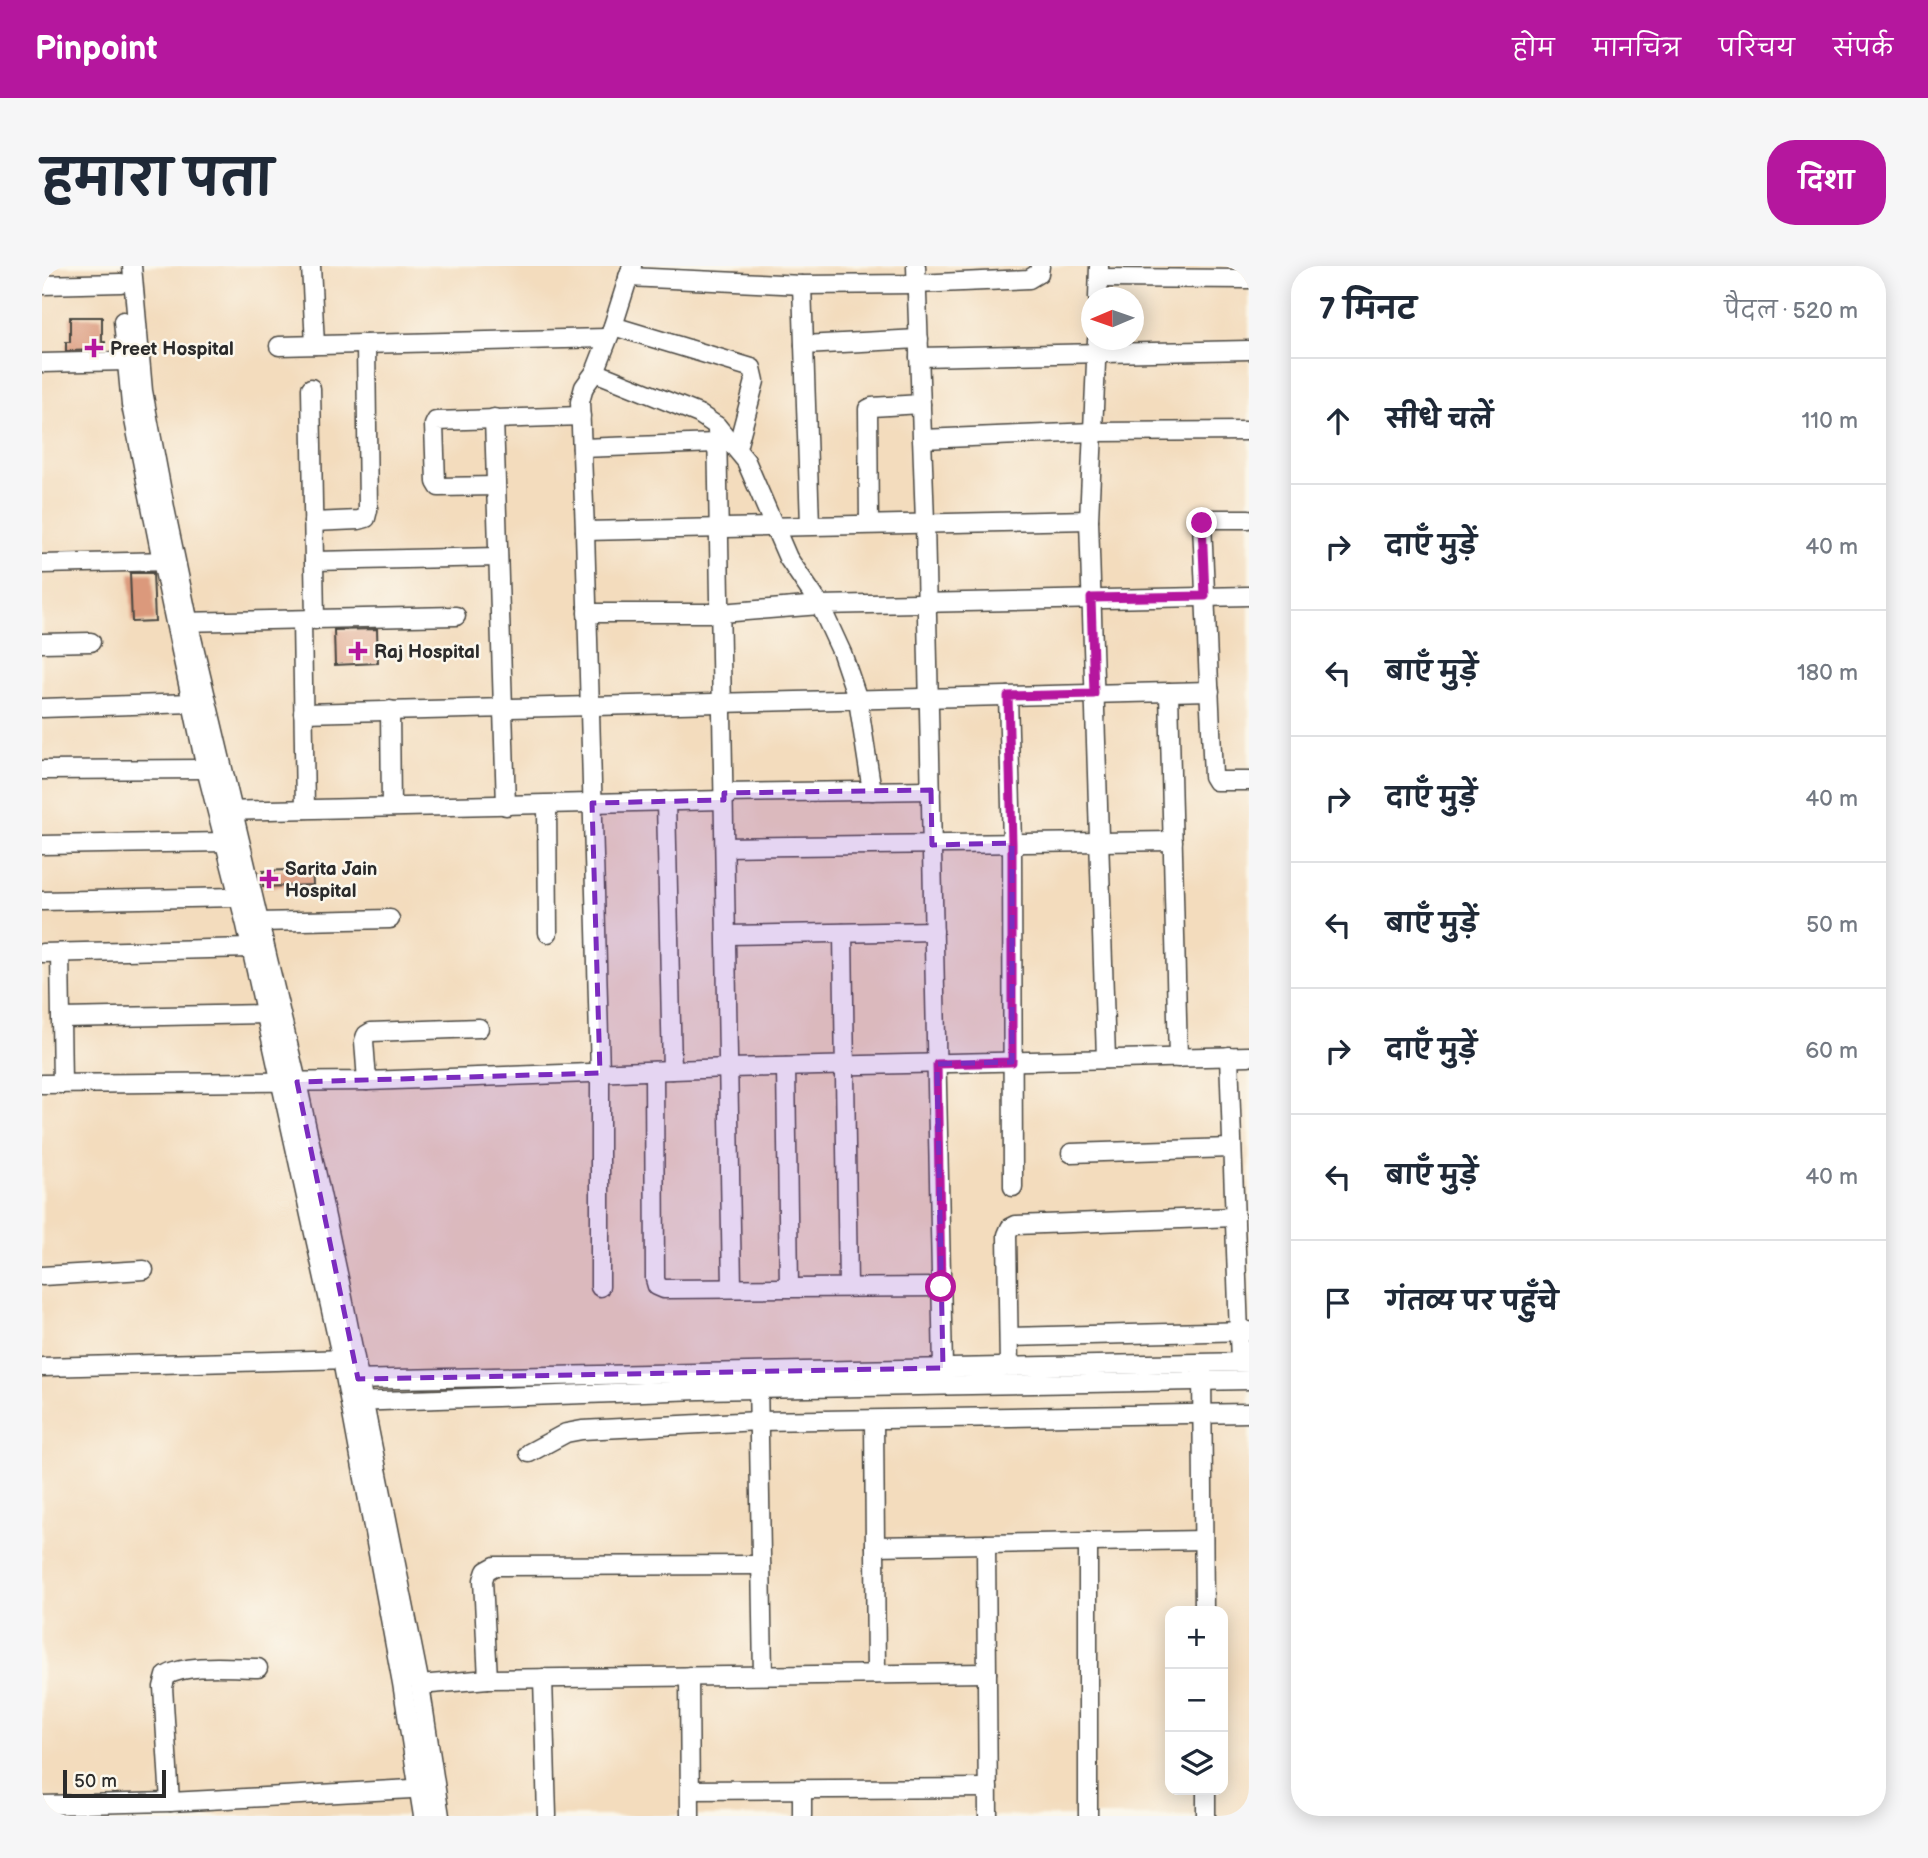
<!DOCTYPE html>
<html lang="hi">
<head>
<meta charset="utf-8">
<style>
  body { margin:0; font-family:"Balsamiq Sans","Playpen Sans Deva",sans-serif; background:#f6f6f7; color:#1f2937 }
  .controls { position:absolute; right:21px; bottom:21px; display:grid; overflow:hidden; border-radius:14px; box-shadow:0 4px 18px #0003 }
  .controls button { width:63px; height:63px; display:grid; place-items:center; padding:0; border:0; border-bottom:2px solid #e0e1e3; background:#fff; color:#1f2937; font:35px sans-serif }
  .compass { position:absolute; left:1039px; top:21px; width:63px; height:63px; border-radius:50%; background:#fff; box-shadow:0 4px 18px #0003; rotate:268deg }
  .scale { position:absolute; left:21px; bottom:18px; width:103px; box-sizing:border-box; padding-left:7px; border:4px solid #2b2b2b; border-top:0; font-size:19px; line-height:24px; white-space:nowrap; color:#2b2b2b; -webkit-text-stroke:5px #fbf7ec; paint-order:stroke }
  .stop { position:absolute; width:21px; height:21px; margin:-16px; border:5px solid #b5179e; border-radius:50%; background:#fff }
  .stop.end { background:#b5179e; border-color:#fff; box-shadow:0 2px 7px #0008 }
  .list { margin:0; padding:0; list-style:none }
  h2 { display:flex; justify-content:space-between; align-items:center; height:91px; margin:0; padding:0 28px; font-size:30px }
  h2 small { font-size:23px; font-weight:400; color:#747a83 }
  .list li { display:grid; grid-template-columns:46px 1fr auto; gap:21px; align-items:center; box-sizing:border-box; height:126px; padding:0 28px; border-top:2px solid #e0e1e3 }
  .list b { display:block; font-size:26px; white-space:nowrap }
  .list em { font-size:23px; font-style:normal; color:#747a83 }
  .icon { flex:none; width:38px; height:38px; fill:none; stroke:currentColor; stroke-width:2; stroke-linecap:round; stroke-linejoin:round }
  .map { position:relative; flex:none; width:1207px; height:1550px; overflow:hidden; border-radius:28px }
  header { display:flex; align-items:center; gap:42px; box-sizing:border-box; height:98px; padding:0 35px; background:#b5179e; color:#fff }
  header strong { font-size:33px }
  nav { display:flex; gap:38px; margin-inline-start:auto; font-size:24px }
  .intro { display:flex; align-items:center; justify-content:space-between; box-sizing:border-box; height:168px; padding:0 42px }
  h1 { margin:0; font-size:49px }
  .button { padding:18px 32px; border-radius:28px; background:#b5179e; color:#fff; font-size:24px; font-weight:700 }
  main { display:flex; gap:42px; padding:0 42px }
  aside { flex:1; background:#fff; border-radius:28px; box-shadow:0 4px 18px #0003 }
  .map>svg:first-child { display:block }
  .building { fill:#db997c }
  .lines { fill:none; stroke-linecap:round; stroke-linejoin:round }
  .minor-casing { stroke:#494641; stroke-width:21 }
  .minor { stroke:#fff; stroke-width:18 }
  .route { stroke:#b5179e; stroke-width:9 }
  .marked { fill:#7b2cbf; fill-opacity:0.2; stroke:#7b2cbf; stroke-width:5; stroke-dasharray:14 9; stroke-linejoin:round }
  .poi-dot { fill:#b5179e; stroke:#fbf7ec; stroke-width:2.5 }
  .labels { text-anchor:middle; stroke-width:5; stroke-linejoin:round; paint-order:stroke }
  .poi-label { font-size:19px; font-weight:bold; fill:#2b2b2b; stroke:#fbf7ec; text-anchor:start }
</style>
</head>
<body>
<header>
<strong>Pinpoint</strong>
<nav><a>होम</a><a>मानचित्र</a><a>परिचय</a><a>संपर्क</a></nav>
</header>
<div class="intro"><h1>हमारा पता</h1><a class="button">दिशा</a></div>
<main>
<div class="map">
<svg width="1207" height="1550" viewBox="0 0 1207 1550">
  <rect width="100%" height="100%" fill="#fbf7ec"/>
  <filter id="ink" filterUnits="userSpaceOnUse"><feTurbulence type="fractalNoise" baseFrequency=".0143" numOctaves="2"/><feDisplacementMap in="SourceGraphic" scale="14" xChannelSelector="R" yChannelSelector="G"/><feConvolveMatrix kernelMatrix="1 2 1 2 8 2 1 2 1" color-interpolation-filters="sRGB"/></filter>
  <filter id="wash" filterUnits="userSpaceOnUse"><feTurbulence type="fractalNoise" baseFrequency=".00686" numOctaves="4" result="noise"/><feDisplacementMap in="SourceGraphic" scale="28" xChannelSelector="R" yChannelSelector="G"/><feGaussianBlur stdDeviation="1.57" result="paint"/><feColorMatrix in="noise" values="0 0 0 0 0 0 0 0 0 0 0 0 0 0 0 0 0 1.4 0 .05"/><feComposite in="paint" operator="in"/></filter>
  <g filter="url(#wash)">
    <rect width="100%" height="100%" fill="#f3dcbd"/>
    <g id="blocks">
      <g class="building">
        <path d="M28 51H60V76H63V84L24 85V76H28Z"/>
        <path d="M88 307H111L113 355 90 356Z"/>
        <path d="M335 363 336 397 293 399 292 364Z"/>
        <path d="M270 603 271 619 221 621V605Z"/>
      </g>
    </g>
  </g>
  <g filter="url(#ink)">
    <use href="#blocks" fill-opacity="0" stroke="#494641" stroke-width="2"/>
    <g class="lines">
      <defs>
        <g id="minor">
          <path d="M90 0 101 125 124 247 150 372 255 816 298 1017 378 1419 398 1550"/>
          <path d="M269 0 273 79"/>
          <path d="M874 0 883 256 901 1102"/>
          <path d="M586 11 760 19 874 18 987 13 997 7 998 0"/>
          <path d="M1057 12 1207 13"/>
          <path d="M0 19 79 17"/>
          <path d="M760 19 768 259"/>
          <path d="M1056 32 1057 0"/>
          <path d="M81 55 89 139 120 295 164 503 204 659 300 1094 360 1417 381 1550"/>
          <path d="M571 60 710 102 713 115 695 182"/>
          <path d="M1055 74 1047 254 1064 793"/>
          <path d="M762 79 877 73"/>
          <path d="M237 80 565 72"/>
          <path d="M877 91 1207 84"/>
          <path d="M0 97 84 95"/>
          <path d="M553 106 657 148 675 160 704 195 746 292 778 339 800 387 816 434 830 525"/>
          <path d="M269 122 273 354"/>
          <path d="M452 152 464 540"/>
          <path d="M675 160 690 1021"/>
          <path d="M880 173 1051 166 1207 165"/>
          <path d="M540 182 674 177"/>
          <path d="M454 220 397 221 394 216 392 159 394 155 539 150"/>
          <path d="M1207 253H1164L1160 257 1171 510 1174 515H1207"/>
          <path d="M271 256 317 254 324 252 326 244 324 78"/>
          <path d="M827 258 826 143 830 141 879 138"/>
          <path d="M543 265 1047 254"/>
          <path d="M272 295 456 291"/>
          <path d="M0 298 129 295"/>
          <path d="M545 347H679L778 339 1207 330"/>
          <path d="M260 354 263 543"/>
          <path d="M138 356 414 350"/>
          <path d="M0 377 49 376"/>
          <path d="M1127 426 1136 792"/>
          <path d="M966 430 970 577 971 921"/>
          <path d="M0 442 150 437"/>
          <path d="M348 444 349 541"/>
          <path d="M261 447 1168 425"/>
          <path d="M0 504 164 503"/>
          <path d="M682 527 889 524"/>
          <path d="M624 535 630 804"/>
          <path d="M505 539 506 667"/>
          <path d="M182 545 682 534"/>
          <path d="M0 579 183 576"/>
          <path d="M683 581 1131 575"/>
          <path d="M0 635 196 631"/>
          <path d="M217 656 348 653"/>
          <path d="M801 667 806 1021"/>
          <path d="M685 669 892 665"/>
          <path d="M0 687 209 682"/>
          <path d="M18 687 20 818"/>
          <path d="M20 752 224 748"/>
          <path d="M1187 790 1198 1096"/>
          <path d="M744 801 747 1021"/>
          <path d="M612 805 613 1013 615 1020 622 1023 899 1021"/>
          <path d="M325 815 322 775 324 769 329 766 437 762"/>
          <path d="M0 818 325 815 687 802 1207 790"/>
          <path d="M1029 887 1189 882"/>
          <path d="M0 1010 102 1004"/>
          <path d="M558 1021V807L543 265 538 136 542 121 553 106 571 60 590 0"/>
          <path d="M967 1071 1207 1065"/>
          <path d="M967 1100 965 969 968 962 974 959 1193 951"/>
          <path d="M0 1101 309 1093"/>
          <path d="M1160 1104 1162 1345"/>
          <path d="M716 1112 721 1409"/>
          <path d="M307 1114 1207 1096"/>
          <path d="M311 1136 658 1124 1207 1114"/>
          <path d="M832 1154 834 1408"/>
          <path d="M487 1187 524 1167 540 1164 717 1155 1207 1147"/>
          <path d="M1046 1276V1550"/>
          <path d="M944 1278 946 1550"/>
          <path d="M833 1280 1161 1274"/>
          <path d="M647 1410 648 1550"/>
          <path d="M501 1412 505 1550"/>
          <path d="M446 1413 441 1314 444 1305 453 1300 719 1299"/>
          <path d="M378 1419 446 1413 945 1407"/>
          <path d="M648 1524 946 1522"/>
          <path d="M1164 1524V1550"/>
          <path d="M128 1536 121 1421 124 1410C145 1397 191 1402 216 1402"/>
          <path d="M0 1539 128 1536 388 1522"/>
          <path d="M760 1550V1523"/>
        </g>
      </defs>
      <use href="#minor" class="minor-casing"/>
      <use href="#minor" class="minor"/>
    </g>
  </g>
  <g class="lines" filter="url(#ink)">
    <path class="route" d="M899 1021 895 798 970 796V577L966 430 1052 428 1049 332 1163 330 1160 257"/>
  </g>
  <path class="marked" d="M889 524 890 579 970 577V796L895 798 901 1102 316 1113 255 816 558 807 550 537 682 534V527Z"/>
  <g class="poi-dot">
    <path d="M48.5 71.5h7v7h7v7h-7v7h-7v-7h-7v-7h7z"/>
    <path d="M312.5 374.5h7v7h7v7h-7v7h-7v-7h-7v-7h7z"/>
    <path d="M223.5 602.5h7v7h7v7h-7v7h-7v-7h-7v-7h7z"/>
  </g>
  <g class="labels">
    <g class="poi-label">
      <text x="68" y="89">Preet Hospital</text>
      <text x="332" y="392">Raj Hospital</text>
      <text x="243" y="609">Sarita Jain<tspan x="243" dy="22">Hospital</tspan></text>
    </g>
  </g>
</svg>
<div class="controls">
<button>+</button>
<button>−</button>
<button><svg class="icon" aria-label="layers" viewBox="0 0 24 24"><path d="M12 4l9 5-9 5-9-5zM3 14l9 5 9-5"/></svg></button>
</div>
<svg class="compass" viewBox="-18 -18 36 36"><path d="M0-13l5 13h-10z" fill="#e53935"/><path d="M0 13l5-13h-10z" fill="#747a83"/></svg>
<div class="scale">50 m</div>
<div class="stop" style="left:899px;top:1021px"></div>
<div class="stop end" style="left:1160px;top:257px"></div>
</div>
<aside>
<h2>7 मिनट<small>पैदल · 520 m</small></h2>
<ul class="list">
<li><svg class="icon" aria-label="ahead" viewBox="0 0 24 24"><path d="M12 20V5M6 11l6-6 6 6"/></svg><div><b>सीधे चलें</b></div><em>110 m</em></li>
<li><svg class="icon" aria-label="right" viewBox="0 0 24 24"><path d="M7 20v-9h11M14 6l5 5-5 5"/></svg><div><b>दाएँ मुड़ें</b></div><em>40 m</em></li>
<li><svg class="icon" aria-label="left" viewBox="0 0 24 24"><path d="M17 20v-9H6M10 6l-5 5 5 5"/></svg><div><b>बाएँ मुड़ें</b></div><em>180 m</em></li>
<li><svg class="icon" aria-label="right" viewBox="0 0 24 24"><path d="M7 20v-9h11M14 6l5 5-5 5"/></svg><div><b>दाएँ मुड़ें</b></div><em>40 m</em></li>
<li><svg class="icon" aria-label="left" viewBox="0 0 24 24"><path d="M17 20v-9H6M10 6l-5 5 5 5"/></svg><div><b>बाएँ मुड़ें</b></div><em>50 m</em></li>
<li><svg class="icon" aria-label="right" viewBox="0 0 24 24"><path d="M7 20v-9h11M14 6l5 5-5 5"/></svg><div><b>दाएँ मुड़ें</b></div><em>60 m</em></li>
<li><svg class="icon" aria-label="left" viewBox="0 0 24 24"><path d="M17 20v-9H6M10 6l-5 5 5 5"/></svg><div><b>बाएँ मुड़ें</b></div><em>40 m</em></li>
<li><svg class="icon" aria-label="arrive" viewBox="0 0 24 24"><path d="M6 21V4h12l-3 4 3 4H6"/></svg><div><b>गंतव्य पर पहुँचे</b></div></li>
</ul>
</aside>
</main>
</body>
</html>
